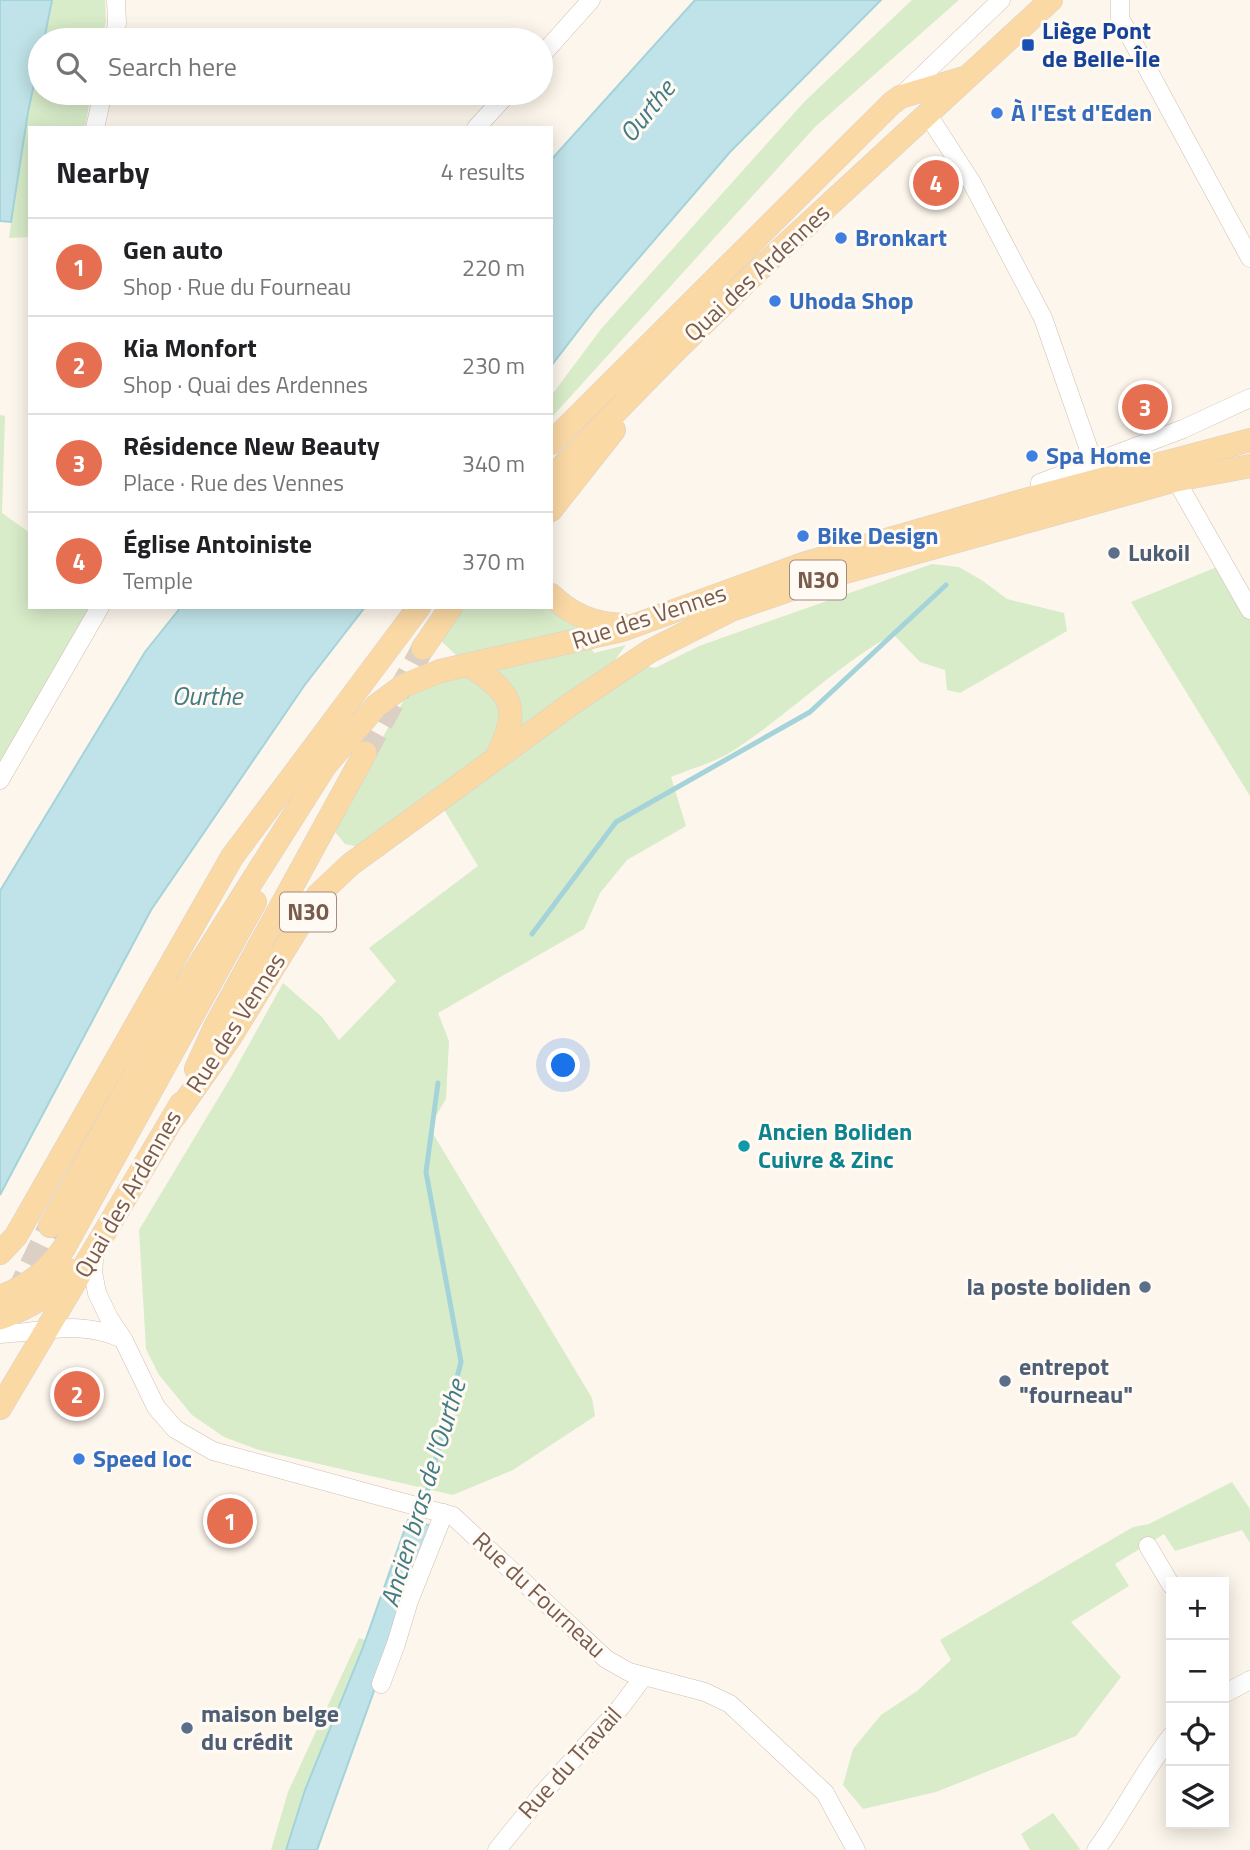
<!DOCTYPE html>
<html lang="en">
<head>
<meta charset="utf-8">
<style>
  body { margin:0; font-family:"Titillium Web",sans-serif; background:#f6f6f6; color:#202124 }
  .controls { position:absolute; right:21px; bottom:21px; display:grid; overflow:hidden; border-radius:0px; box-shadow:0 4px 18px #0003 }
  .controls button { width:63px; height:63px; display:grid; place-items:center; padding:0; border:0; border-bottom:2px solid #e0e0e0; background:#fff; color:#202124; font:35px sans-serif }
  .you { position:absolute; left:564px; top:1066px; width:24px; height:24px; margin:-18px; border:5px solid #fff; border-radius:50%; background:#1a73e8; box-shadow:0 0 0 10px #1a73e833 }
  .badge { display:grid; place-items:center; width:46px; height:46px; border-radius:50%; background:#e76f51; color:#fff; font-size:23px; font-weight:700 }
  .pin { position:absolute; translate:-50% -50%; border:4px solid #fff; box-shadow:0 2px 7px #0006 }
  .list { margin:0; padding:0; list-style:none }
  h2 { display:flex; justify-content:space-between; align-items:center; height:91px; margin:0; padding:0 28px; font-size:30px }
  h2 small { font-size:23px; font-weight:400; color:#757577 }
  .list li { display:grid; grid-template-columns:46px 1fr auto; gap:21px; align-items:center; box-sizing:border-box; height:98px; padding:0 28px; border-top:2px solid #e0e0e0 }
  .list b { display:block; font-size:26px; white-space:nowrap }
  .list p { margin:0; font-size:23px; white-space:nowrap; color:#757577 }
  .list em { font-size:23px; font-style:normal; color:#757577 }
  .icon { flex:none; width:38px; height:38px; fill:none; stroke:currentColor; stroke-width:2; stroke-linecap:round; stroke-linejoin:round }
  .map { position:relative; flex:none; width:1250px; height:1850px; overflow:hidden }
  .search { position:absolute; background:#fff; box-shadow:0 4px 18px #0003; left:28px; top:28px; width:525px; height:77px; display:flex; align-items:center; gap:18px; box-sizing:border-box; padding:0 24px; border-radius:38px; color:#757577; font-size:26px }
  .panel { position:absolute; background:#fff; box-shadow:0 4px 18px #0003; left:28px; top:126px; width:525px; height:483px; border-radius:0px }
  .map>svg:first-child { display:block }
  .green { fill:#d8ecc9 }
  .water { fill:#bfe3e8; stroke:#a5d3da; stroke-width:2 }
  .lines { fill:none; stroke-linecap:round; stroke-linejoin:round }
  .stream { stroke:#a5d3da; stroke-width:5 }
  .major-tunnel { stroke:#dcd0c4; stroke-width:23; stroke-dasharray:23 11; stroke-linecap:butt }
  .minor-casing { stroke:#d1beb0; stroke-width:19 }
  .major-casing { stroke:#dad1cd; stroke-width:24 }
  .minor { stroke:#fff; stroke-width:18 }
  .major { stroke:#fbd9a5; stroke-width:23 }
  .transit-dot { fill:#1a4fb4; stroke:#fffaf3; stroke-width:2.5 }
  .shop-dot { fill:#3f7fe0; stroke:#fffaf3; stroke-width:2.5 }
  .service-dot { fill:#5c6f8a; stroke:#fffaf3; stroke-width:2.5 }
  .culture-dot { fill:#0f9aa8; stroke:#fffaf3; stroke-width:2.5 }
  .labels { text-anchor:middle; stroke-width:6; stroke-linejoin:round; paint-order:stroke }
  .shield { fill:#fffaf3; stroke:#a28b7f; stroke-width:2 }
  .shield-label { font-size:23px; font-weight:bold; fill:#7a5c4d }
  .transit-label { font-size:24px; font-weight:bold; fill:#164399; stroke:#fffaf3; text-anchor:start }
  .shop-label { font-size:24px; font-weight:bold; fill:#366cbe; stroke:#fffaf3; text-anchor:start }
  .street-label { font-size:24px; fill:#7a5c4d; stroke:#fffaf3 }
  .service-label { font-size:24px; font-weight:bold; fill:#4e5e75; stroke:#fffaf3; text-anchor:start }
  .culture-label { font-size:24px; font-weight:bold; fill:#0d838f; stroke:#fffaf3; text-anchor:start }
  .water-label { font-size:26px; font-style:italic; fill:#437c86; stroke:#fffaf3 }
</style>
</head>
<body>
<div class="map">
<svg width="1250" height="1850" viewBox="0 0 1250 1850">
  <rect width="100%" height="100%" fill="#fdf6ec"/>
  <g class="green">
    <path d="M52 0H105L106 21 102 40H44Z"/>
    <path d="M912 0H959L815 127 551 418V396L601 329 805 101Z"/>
    <path d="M40 56V93H91L85 128H30V237L9 238 28 112Z"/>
    <path d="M0 415 5 416 2 513 30 533V607H97L0 775Z"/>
    <path d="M932 564 959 567 983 581 1007 599 1064 613 1067 631 960 693 947 690 945 670 920 662 893 634C835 667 787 716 731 752 713 763 690 769 671 777L686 826 627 860 600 893 584 929 438 1013 449 1041 446 1099 429 1127 592 1398 595 1416 513 1470 453 1495 259 1450 224 1437 192 1415 159 1375 146 1349 139 1230 231 1077 283 983 322 1017 339 1040 396 981 369 948 478 866 434 793 359 847 345 844 331 827 407 695 470 668 440 640 464 607H549L569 623 586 632 582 634 594 653 626 645 615 660 655 668 699 646Z"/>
    <path d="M1222 565 1250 613V796L1131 602Z"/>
    <path d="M1232 1482 1250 1509V1543L1242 1530 1175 1551 1164 1534 1115 1564 1129 1586 1071 1622 1121 1677 1076 1736 936 1792 863 1809 843 1785 853 1749 881 1715 917 1691 951 1660 940 1640 1133 1527 1149 1524Z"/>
    <path d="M359 1638 384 1646 318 1850H271L288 1792Z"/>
    <path d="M1053 1813 1080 1849 1079 1850H1030L1021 1834Z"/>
  </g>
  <g class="water">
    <path d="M0 0H52L44 40H40V56L28 112 11 222 0 221Z"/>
    <path d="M695 0H881L730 152 595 309 551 366V160Z"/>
    <path d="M181 607H365L304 686 151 910 0 1195V891L145 652Z"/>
    <path d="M408 1520 433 1526 331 1811 317 1850H286L305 1790 362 1650Z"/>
  </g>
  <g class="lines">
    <g class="stream">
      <path d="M532 934 616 822 810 712 946 585"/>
      <path d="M418 1527 461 1362 426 1172 438 1083"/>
    </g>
    <g class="major-tunnel">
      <path d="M365 753 423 648"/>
      <path d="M16 1296 50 1226"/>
    </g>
    <defs>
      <g id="minor">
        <path d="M1120 0V18L1250 258"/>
        <path d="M114 40 117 23 116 0"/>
        <path d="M541 56 591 0"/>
        <path d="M902 95 1001 0"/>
        <path d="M928 115 972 183 1043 318 1094 464"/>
        <path d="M95 128 103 93"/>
        <path d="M476 128 508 93"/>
        <path d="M1176 480 1250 610"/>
        <path d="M1039 496 1040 483 1183 429 1250 398"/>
        <path d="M0 780 100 607"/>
        <path d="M95 1249 93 1272 97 1293 109 1318 123 1339 156 1407 175 1429 213 1451 453 1516 606 1659 629 1672 705 1692 730 1704 825 1793 856 1850"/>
        <path d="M0 1334C46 1332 79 1319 123 1339"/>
        <path d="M1148 1546 1171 1585"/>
        <path d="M381 1684 396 1644 409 1601 444 1513"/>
        <path d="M1224 1694 1250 1680"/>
        <path d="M497 1850 543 1793 620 1708 644 1676"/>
        <path d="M1096 1850C1123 1813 1143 1772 1171 1736"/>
      </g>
      <g id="major">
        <path d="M551 443 891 104 900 97 964 78"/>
        <path d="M551 478 676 350 766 263 1051 0"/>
        <path d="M551 510 614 430"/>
        <path d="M551 595C572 615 593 624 623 625"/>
        <path d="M423 648 451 607"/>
        <path d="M470 666C513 693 521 709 497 756"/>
        <path d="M175 1003 325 766 376 706 403 686 440 671 622 630 803 564 1039 496 1250 440"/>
        <path d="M196 1069 215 1027 365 753"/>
        <path d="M175 1116 231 1036 318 895 351 864 571 704 650 651 731 610 824 578 1176 480 1250 466"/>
        <path d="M50 1226 182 990"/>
        <path d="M0 1253 16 1236 232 857 419 607"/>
        <path d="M0 1297C28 1286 47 1272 64 1248L255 902"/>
        <path d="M0 1318C31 1307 50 1295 73 1271"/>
        <path d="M0 1408 181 1104"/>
      </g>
    </defs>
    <use href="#minor" class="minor-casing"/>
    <use href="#major" class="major-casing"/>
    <use href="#minor" class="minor"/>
    <use href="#major" class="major"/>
  </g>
  <rect class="transit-dot" x="1021" y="38" width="14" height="14" rx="3.5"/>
  <g class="shop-dot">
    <circle cx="997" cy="113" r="7"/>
    <circle cx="841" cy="238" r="7"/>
    <circle cx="775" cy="301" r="7"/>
    <circle cx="1032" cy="456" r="7"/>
    <circle cx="803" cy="536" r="7"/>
    <circle cx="79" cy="1459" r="7"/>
  </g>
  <g class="service-dot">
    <circle cx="1114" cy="553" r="7"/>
    <circle cx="1145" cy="1287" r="7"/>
    <circle cx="1005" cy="1381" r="7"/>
    <circle cx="187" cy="1728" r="7"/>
  </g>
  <circle class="culture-dot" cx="744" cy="1146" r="7"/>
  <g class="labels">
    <g class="shield">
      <rect x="790" y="560.5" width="56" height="39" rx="5"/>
      <rect x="280" y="892.5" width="56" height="39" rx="5"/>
    </g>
    <g class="shield-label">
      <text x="818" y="588">N30</text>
      <text x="308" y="920">N30</text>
    </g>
    <g class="transit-label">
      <text x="1042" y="39">Liège Pont<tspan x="1042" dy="28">de Belle-Île</tspan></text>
    </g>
    <g class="shop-label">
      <text x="1011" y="121">À l'Est d'Eden</text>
      <text x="855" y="246">Bronkart</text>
      <text x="789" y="309">Uhoda Shop</text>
      <text x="1046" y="464">Spa Home</text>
      <text x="817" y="544">Bike Design</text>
      <text x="93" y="1467">Speed loc</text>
    </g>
    <g class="street-label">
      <text transform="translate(757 273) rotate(-43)" y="8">Quai des Ardennes</text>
      <text transform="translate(649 617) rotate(-18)" y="8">Rue des Vennes</text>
      <text transform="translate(236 1023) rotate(-57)" y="8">Rue des Vennes</text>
      <text transform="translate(128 1194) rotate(-60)" y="8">Quai des Ardennes</text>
      <text transform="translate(539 1595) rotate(43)" y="8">Rue du Fourneau</text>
      <text transform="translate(570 1763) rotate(-48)" y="8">Rue du Travail</text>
    </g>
    <g class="service-label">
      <text x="1128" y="561">Lukoil</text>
      <text x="1131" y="1295" text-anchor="end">la poste boliden</text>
      <text x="1019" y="1375">entrepot<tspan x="1019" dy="28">"fourneau"</tspan></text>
      <text x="201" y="1722">maison belge<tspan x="201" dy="28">du crédit</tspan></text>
    </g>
    <g class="culture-label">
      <text x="758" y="1140">Ancien Boliden<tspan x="758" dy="28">Cuivre &amp; Zinc</tspan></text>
    </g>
    <g class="water-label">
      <text transform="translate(647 111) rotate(-51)" y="9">Ourthe</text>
      <text x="207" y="705">Ourthe</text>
      <text transform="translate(423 1493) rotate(-73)" y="9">Ancien bras de l'Ourthe</text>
    </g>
  </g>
</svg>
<div class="controls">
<button>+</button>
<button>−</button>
<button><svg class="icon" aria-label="locate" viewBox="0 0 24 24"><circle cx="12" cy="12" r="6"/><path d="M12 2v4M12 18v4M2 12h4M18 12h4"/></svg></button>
<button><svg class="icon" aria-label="layers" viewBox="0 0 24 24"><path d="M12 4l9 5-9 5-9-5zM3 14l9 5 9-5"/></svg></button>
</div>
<div class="you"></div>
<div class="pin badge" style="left:230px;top:1521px">1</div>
<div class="pin badge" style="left:77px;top:1394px">2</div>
<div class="pin badge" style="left:1145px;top:407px">3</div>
<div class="pin badge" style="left:936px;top:183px">4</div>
<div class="search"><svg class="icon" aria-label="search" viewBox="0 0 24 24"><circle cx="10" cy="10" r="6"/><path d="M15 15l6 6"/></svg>Search here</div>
<section class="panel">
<h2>Nearby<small>4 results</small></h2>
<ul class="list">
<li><span class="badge">1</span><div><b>Gen auto</b><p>Shop · Rue du Fourneau</p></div><em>220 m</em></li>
<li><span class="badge">2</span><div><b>Kia Monfort</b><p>Shop · Quai des Ardennes</p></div><em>230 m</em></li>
<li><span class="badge">3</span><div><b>Résidence New Beauty</b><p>Place · Rue des Vennes</p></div><em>340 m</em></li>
<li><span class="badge">4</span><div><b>Église Antoiniste</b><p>Temple</p></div><em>370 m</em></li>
</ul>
</section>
</div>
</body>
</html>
